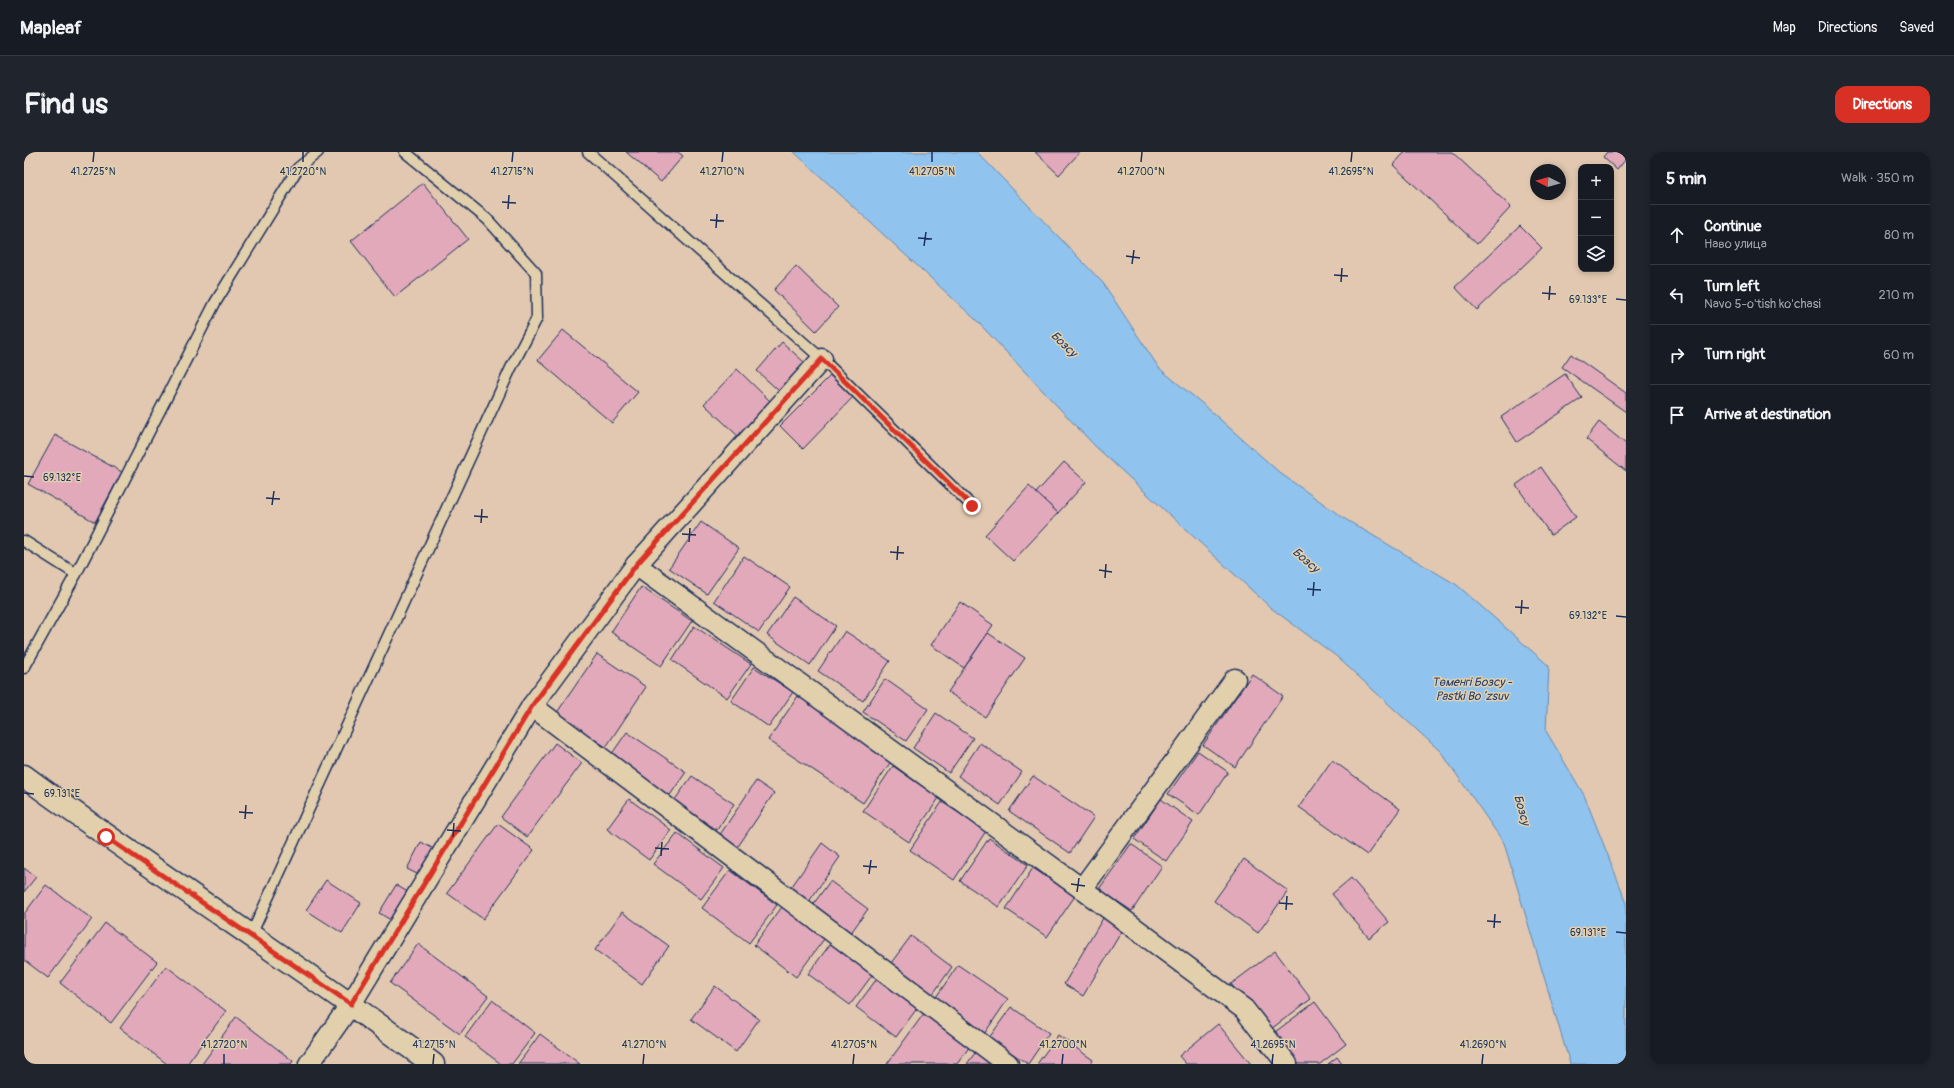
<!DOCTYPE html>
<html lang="en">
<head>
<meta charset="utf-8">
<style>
  body { margin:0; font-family:Pangolin,sans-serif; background:#20242c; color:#f1f3f6 }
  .controls { position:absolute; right:12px; top:12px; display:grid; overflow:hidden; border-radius:8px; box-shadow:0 2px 6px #0003 }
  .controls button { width:36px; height:36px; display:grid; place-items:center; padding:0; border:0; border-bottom:1px solid #363941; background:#171b24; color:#f1f3f6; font:20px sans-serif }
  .compass { position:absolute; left:1506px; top:12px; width:36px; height:36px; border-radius:50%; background:#171b24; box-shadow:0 2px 6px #0003; rotate:275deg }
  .stop { position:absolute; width:12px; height:12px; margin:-9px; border:3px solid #d93025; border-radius:50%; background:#fff }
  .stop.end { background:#d93025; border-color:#fff; box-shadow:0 1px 4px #0008 }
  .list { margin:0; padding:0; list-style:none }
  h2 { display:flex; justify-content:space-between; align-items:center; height:52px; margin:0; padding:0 16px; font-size:17px }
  h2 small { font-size:13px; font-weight:400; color:#9ea1a6 }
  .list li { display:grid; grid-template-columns:26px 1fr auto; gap:12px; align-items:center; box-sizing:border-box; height:60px; padding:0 16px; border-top:1px solid #363941 }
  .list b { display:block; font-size:15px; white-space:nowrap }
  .list p { margin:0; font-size:13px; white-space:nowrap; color:#9ea1a6 }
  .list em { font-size:13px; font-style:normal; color:#9ea1a6 }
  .icon { flex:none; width:22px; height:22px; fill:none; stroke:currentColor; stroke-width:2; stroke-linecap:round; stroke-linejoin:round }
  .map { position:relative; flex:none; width:1602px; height:912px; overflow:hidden; border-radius:12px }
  header { display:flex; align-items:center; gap:24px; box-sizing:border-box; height:56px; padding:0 20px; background:#171b24; border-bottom:1px solid #363941 }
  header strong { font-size:19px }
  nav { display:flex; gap:22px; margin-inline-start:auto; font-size:14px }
  .intro { display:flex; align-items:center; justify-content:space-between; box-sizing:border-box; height:96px; padding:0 24px }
  h1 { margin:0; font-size:28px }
  .button { padding:10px 18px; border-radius:12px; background:#d93025; color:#fff; font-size:14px; font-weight:700 }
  main { display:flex; gap:24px; padding:0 24px }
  aside { flex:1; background:#171b24; border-radius:12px; box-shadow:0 2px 6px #0003 }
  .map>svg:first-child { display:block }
  .water { fill:#90c3ed; stroke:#6188b4 }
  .building { fill:#e2a9ba; stroke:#1b2f5e }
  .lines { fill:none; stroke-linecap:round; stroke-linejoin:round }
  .lane-casing { stroke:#1b2f5e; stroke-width:13 }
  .street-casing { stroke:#1b2f5e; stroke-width:23 }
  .secondary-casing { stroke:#1b2f5e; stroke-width:25 }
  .lane { stroke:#e2d0ad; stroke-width:10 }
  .street { stroke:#e2d0ad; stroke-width:20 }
  .secondary { stroke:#e2d0ad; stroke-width:22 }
  .route { stroke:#d93025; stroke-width:5 }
  .ticks { fill:none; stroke:#1b2f5e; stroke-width:1.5 }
  .labels { text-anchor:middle; stroke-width:3; stroke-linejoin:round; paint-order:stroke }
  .water-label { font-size:12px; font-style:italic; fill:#273e6c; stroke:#e2d0ad }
  .ticks-label { font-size:10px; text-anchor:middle; fill:#1b2f5e; stroke:#e2d0ad; stroke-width:3; stroke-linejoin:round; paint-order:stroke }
</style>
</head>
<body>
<header>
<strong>Mapleaf</strong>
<nav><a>Map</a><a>Directions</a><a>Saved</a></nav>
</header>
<div class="intro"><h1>Find us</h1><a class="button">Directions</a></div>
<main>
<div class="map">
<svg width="1602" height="912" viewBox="0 0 1602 912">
  <rect width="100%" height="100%" fill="#e2c8b0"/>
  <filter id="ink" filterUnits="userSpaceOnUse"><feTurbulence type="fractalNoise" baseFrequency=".025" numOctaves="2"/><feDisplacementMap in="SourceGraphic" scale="8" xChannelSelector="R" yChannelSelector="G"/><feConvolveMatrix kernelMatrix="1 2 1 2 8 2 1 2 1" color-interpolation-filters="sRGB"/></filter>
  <g filter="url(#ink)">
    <path class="water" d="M770 0H953L1079 131 1135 216 1180 253 1256 321 1321 367 1433 433 1525 514 1522 579 1560 643 1602 749V912H1546L1480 691 1417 600 1312 504 1247 456 1071 294 951 167Z"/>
    <g class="building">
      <path d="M602 0H654L659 4 637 30Z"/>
      <path d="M1011 0H1056L1035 23Z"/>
      <path d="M1381 0H1428L1487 55 1453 92 1369 13Z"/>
      <path d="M1583 0H1602V7L1593 18 1579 5Z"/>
      <path d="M399 31 444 87 371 145 327 89Z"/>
      <path d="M1496 74 1518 96 1453 158 1431 135Z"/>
      <path d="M772 114 814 155 792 179 750 138Z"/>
      <path d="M539 178 614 240 588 271 514 208Z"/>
      <path d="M758 190 781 211 755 239 733 219Z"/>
      <path d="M1547 202 1602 241V260L1538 215Z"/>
      <path d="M713 217 747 250 715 285 680 252Z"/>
      <path d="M809 221 831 243 779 297 756 274Z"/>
      <path d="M1541 222 1558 246 1493 290 1477 265Z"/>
      <path d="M1575 270 1602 292V319L1562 287Z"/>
      <path d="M31 283 98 320 71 370 4 332Z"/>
      <path d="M1040 310 1062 330 1034 361 1012 341Z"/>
      <path d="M1517 315 1552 365 1527 383 1492 333Z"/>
      <path d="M1005 334 1034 361 989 409 961 383Z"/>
      <path d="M677 370 715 396 683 442 645 416Z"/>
      <path d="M720 404 766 435 735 480 690 449Z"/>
      <path d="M617 435 668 469 637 514 587 480Z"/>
      <path d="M769 445 812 474 786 513 743 483Z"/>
      <path d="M936 450 969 473 940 516 907 493Z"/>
      <path d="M670 474 727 512 703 546 648 508Z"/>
      <path d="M821 479 866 509 839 549 794 519Z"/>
      <path d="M964 481 1001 506 961 565 924 540Z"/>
      <path d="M573 502 622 535 582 595 532 562Z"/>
      <path d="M730 515 769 540 745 575 707 549Z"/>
      <path d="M1228 522 1259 544 1211 615 1179 593Z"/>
      <path d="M861 527 904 557 882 589 839 560Z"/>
      <path d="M774 544 868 608 839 651 744 588Z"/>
      <path d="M912 561 949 586 925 621 889 596Z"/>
      <path d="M603 580 662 620 644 646 585 606Z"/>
      <path d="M531 591 558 611 503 685 477 665Z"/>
      <path d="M956 591 998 620 976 653 934 624Z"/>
      <path d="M1174 599 1204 620 1175 663 1144 642Z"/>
      <path d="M1308 608 1376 657 1343 703 1275 655Z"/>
      <path d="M869 614 915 646 885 690 839 659Z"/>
      <path d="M668 624 710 652 693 678 650 649Z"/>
      <path d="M1009 624 1070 665 1046 701 985 659Z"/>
      <path d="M732 629 750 641 713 696 695 684Z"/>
      <path d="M605 647 647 678 625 708 583 677Z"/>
      <path d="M1137 647 1169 670 1142 709 1110 687Z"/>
      <path d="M918 650 962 679 930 728 886 698Z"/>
      <path d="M474 672 510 698 459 767 423 741Z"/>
      <path d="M653 681 700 716 677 747 629 712Z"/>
      <path d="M965 686 1004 713 975 755 936 729Z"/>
      <path d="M397 690 410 697 395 723 383 717Z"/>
      <path d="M798 691 816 705 784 751 766 737Z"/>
      <path d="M1107 692 1138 714 1108 759 1075 737Z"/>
      <path d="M1220 707 1264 739 1234 781 1190 749Z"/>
      <path d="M0 716 12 725 0 740Z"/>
      <path d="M1009 716 1051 744 1023 785 982 757Z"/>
      <path d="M706 718 753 753 725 791 678 756Z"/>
      <path d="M1327 726 1365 770 1345 786 1308 742Z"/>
      <path d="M302 728 337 751 318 781 282 758Z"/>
      <path d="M806 729 844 757 826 782 788 754Z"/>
      <path d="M22 733 68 767 24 826 0 808V762Z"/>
      <path d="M372 733 387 742 370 770 355 761Z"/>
      <path d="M758 755 800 787 772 825 730 793Z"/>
      <path d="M598 760 645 794 618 832 571 798Z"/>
      <path d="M1079 766 1099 777 1059 844 1040 832Z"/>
      <path d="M81 771 133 810 87 871 36 831Z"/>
      <path d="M887 784 928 815 906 846 864 815Z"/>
      <path d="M810 787 852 818 826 853 784 822Z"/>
      <path d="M394 792 464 844 436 882 366 831Z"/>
      <path d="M1251 799 1287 847 1243 880 1207 832Z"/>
      <path d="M934 813 984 847 958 885 908 851Z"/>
      <path d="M142 814 202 859 163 912H143L96 876Z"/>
      <path d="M857 821 897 851 872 885 832 855Z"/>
      <path d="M691 834 735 867 712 900 667 867Z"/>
      <path d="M468 848 511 881 488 912H477L441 885Z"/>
      <path d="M1291 850 1322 892 1296 912H1269L1247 883Z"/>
      <path d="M987 855 1025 881 1004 912 965 886Z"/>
      <path d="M901 860 946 894 933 912H863Z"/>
      <path d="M212 865 269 909 267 912H178Z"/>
      <path d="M1194 872 1227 912H1162L1155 904Z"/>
      <path d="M516 882 556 912H494Z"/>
      <path d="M1034 883 1069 908 1067 912H1013Z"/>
      <path d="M953 898 972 912H943Z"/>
      <path d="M1313 905 1318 912H1304Z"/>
    </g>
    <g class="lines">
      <defs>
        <g id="lane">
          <path d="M564 0 798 207 948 354"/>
          <path d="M0 389 52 422"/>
          <path d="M0 516 52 422 191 151 274 16 294 0"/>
          <path d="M227 783 487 216 513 166 512 121 463 67 381 0"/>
        </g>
        <g id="street">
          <path d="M612 413 1058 737 1220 857 1263 912"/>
          <path d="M508 554 984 912"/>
          <path d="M1058 737 1211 527"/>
          <path d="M285 912 327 852 508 554 612 413 798 207"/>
        </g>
        <path id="secondary" d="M0 624C134 723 275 813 409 912"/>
      </defs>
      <use href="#lane" class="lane-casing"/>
      <use href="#street" class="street-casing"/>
      <use href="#secondary" class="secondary-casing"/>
      <use href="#lane" class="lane"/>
      <use href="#street" class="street"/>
      <use href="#secondary" class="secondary"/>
    </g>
  </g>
  <g class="lines" filter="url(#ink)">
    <path class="route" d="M82 685 327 852 508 554 612 413 798 207 948 354"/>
  </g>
  <path class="ticks" d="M69 10 70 0M279 10V0M488 10 489 0M698 10 699 0M908 10V0M1117 10 1118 0M1327 10 1328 0M478 50 492 51M484 57 485 43M686 68 700 69M692 76 693 62M894 86 908 87M900 94 902 80M1102 104 1116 106M1108 112 1110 98M1310 123 1324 124M1317 130 1318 116M1518 141 1532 142M1592 147 1602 148M1525 148 1526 134M0 324 10 325M242 346 256 347M248 353 250 339M450 364 464 365M457 371 458 357M658 382 672 383M665 390 666 376M866 400 880 401M873 408 874 394M1075 418 1088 420M1081 426 1082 412M1283 437 1297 438M1289 444 1290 430M1491 455 1505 456M1497 462 1498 448M1592 464 1602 465M0 641 10 642M215 660 229 661M221 667 222 653M423 678 437 679M429 685 430 671M631 696 645 697M637 704 638 690M839 714 853 715M845 722 847 708M1047 732 1061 734M1053 740 1055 726M1255 751 1269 752M1262 758 1263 744M1463 769 1477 770M1470 776 1471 762M1592 780 1602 781M200 912V902M409 912 410 902M619 912 620 902M829 912 830 902M1038 912 1039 902M1248 912 1249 902M1458 912 1459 902"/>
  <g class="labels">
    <g class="water-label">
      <text transform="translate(1040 192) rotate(44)" y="4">Бозсу</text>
      <text transform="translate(1282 408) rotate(41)" y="4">Бозсу</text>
      <text x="1448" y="534">Төменгі Бозсу -<tspan x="1448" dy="14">Pastki Boʻzsuv</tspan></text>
      <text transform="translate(1498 658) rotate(74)" y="4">Бозсу</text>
    </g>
  </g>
  <g class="ticks-label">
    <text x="69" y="23">41.2725°N</text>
    <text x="279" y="23">41.2720°N</text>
    <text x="488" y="23">41.2715°N</text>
    <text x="1117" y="23">41.2700°N</text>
    <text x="1327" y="23">41.2695°N</text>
    <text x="698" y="23">41.2710°N</text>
    <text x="908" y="23">41.2705°N</text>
    <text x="1564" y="151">69.133°E</text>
    <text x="38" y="329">69.132°E</text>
    <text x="1564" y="467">69.132°E</text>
    <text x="38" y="645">69.131°E</text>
    <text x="1564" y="784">69.131°E</text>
    <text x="200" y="896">41.2720°N</text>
    <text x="410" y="896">41.2715°N</text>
    <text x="620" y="896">41.2710°N</text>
    <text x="830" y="896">41.2705°N</text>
    <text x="1039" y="896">41.2700°N</text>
    <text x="1249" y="896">41.2695°N</text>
    <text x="1459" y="896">41.2690°N</text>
  </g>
</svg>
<div class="controls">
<button>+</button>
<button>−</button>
<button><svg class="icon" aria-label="layers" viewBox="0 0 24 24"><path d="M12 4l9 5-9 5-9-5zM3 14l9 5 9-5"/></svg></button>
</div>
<svg class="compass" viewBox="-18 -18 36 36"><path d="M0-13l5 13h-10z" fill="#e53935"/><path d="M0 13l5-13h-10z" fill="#9ea1a6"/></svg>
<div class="stop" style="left:82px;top:685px"></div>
<div class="stop end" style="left:948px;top:354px"></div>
</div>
<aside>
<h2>5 min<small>Walk · 350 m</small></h2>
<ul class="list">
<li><svg class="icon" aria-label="ahead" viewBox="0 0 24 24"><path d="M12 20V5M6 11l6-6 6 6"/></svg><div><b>Continue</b><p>Наво улица</p></div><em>80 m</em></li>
<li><svg class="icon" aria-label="left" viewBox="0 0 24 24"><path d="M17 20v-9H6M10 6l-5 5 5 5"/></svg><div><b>Turn left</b><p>Navo 5-o'tish ko'chasi</p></div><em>210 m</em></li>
<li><svg class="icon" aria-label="right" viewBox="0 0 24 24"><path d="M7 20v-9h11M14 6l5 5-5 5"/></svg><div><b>Turn right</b></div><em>60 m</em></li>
<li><svg class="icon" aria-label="arrive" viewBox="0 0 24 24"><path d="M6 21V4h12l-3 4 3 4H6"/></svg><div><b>Arrive at destination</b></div></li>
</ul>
</aside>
</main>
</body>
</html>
